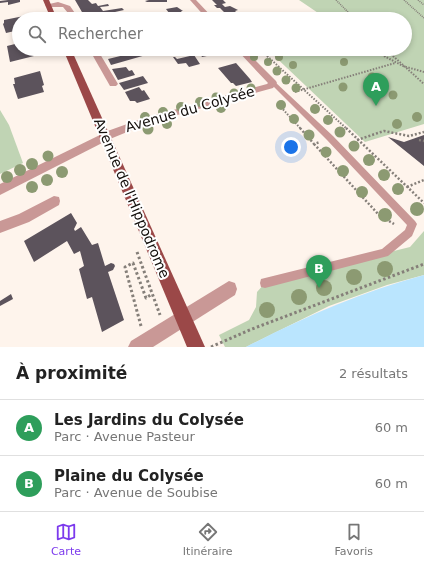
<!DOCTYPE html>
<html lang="fr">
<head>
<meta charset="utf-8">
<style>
  body { margin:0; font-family:"DejaVu Sans",sans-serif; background:#f2f2f2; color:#222 }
  .you { position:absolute; left:291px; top:147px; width:14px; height:14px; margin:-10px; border:3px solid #fff; border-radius:50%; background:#1a73e8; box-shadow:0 0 0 6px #1a73e833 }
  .badge { display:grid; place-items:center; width:26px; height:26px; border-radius:50%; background:#7c3aed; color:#fff; font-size:13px; font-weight:700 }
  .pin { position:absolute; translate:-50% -33px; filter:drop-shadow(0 1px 2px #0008) }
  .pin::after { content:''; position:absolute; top:21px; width:14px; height:12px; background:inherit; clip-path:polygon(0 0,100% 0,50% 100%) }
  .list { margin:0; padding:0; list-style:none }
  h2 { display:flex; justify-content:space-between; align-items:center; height:52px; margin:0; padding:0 16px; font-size:17px }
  h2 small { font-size:13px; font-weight:400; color:#767676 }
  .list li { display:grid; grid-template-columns:26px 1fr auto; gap:12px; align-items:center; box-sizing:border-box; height:56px; padding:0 16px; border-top:1px solid #e0e0e0 }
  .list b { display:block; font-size:15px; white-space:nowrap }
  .list p { margin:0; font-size:13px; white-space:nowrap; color:#767676 }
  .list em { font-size:13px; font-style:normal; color:#767676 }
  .icon { flex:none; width:22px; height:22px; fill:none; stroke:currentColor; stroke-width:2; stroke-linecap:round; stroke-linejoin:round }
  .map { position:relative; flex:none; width:424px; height:347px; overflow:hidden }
  .search { position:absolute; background:#fff; box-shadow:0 2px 6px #0003; left:12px; right:12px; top:12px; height:44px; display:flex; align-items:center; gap:10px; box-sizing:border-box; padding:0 14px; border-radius:22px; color:#767676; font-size:15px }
  .sheet { height:164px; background:#fff }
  nav { display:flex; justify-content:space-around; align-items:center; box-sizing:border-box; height:56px; border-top:1px solid #e0e0e0; background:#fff; font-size:11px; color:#767676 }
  nav a { display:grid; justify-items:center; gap:2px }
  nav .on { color:#7c3aed }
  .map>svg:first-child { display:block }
  .green { fill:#c0d4b4 }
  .water { fill:#bae5fe }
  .building { fill:#5c535c }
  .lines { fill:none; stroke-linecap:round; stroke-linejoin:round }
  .path-far3 { stroke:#857f79; stroke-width:1.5; stroke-dasharray:1 1; stroke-linecap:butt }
  .path-far2 { stroke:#857f79; stroke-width:2; stroke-dasharray:1.5 1.5; stroke-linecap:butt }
  .path-far1 { stroke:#857f79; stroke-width:2.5; stroke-dasharray:2 2; stroke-linecap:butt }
  .path { stroke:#857f79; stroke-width:3; stroke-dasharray:2.5 2.5; stroke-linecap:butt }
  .service { fill:#c99896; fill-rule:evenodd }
  .minor { fill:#c99896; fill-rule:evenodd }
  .tertiary { fill:#c99896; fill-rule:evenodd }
  .primary { fill:#9b4848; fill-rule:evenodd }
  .tree { fill:#8c9a72 }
  .labels { text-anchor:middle; stroke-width:4; stroke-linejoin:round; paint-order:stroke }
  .street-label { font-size:14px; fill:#120e0b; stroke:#fff }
</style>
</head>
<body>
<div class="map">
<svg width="424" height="347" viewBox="0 0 424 347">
  <rect width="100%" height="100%" fill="#fef4ec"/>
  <g class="green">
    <path d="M299 0H424V124L365 142 267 49H405V19H327Z"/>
    <path d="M0 110 9 125 23 163 0 174Z"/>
    <path d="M424 231V275L387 285 329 306 246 347H225L219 335 249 320 256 307 257 292 265 283 410 247Z"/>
  </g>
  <path class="water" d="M424 275V347H246C304 317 361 292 424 275Z"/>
  <g class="building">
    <path d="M8 0H20V2L8 5V2L0 3V1Z"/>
    <path d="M75 0H88L92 4 96 3 98 6 108 4 109 6 100 7 103 11 122 8 124 10 106 14 107 16 97 19H86Z"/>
    <path d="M149 0H167V2H147L145 1Z"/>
    <path d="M212 0H223L226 3 222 4 225 7 230 6 238 10 235 11 237 13H233L235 16 243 15 246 18 243 19 227 18 224 15 226 14 220 8H217L214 5H217Z"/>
    <path d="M177 7 183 11H181L184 15 172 17 166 9Z"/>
    <path d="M24 16 25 19H19V30L6 33 3 24 4 23V20Z"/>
    <path d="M19 43V49H33L34 56 10 62 7 46Z"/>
    <path d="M149 49H167L111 65 108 59Z"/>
    <path d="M204 49H223L226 52 202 57 198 50Z"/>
    <path d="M194 55 200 64 189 67 186 63 178 64 173 57H175L177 59Z"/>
    <path d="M236 63 250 79 252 82 236 86 233 83H231L218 68Z"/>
    <path d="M126 67 129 71 132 70 135 75 118 80 112 69Z"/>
    <path d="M40 71 44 85 42 86 44 92 18 99 13 84H15L14 78Z"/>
    <path d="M143 76 148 83 124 90 119 83Z"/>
    <path d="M139 87 142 91 144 90 150 99 137 103 135 101H130L125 92Z"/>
    <path d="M424 135V166L388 137 404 142Z"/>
    <path d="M71 213 77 223 74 229 75 231 81 227 92 245 98 243 105 266 111 263 114 264 115 266 113 270 108 272 124 320 102 332 92 297 87 299 79 269 84 266 80 251 74 254 67 241 34 262 24 241Z"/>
    <path d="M11 294 13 299 0 306V301Z"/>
  </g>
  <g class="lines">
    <g class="path-far3">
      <path d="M336 0 355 19"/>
      <path d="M404 0 424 18"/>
      <path d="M418 0 424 5"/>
      <path d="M375 49 386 57"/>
      <path d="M386 49 394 57"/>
      <path d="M263 52 268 57"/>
    </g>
    <g class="path-far2">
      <path d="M267 56 347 129"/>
      <path d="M384 56 403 66 424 72"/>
      <path d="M393 56 424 84"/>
      <path d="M295 92 395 63"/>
      <path d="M279 105 301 129"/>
    </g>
    <g class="path-far1">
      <path d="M300 128 314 144 320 142"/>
      <path d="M346 128 424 203"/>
      <path d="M357 140 384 131 409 136 424 132"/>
      <path d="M419 140 424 141"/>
      <path d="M314 144 379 215 394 224"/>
      <path d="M407 187 424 180"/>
    </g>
    <g class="path">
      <path d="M137 252 160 315"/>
      <path d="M141 326 125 267 133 263 146 298 152 294"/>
      <path d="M211 347 252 329 424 264"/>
    </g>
    <path class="service" d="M273 81 275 82 333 136 415 221 417 224 412 236 388 256 265 288 261 287 260 283 261 279 265 278 382 249 405 230 407 225 327 140 271 84V82Z"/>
    <g class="minor">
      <path d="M190 0H196L214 19H207Z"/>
      <path d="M58 2 70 6 79 19H73L63 7H48L45 5Z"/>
      <path d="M89 49H97L118 84 116 86H110Z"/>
      <path d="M236 49H244L276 81 277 83 273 88 149 123 110 139H102L101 136 102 133 141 119 267 84 268 83Z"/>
      <path d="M54 196 59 197 60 201 59 205 29 222 0 233V221L19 214Z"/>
      <path d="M229 281 235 283 237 289 235 295 153 347H128L131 341Z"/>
    </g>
    <path class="tertiary" d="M106 132 110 133 111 136 110 139 0 195V184Z"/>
    <g class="primary">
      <path d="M43 0H49L57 19H51Z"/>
      <path d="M63 49H71L205 347H187Z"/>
    </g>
  </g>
  <g class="tree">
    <circle cx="254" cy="57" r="4"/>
    <circle cx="279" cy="57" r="4"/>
    <circle cx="268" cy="62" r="4"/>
    <circle cx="344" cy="62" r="4"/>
    <circle cx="293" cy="65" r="4"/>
    <circle cx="277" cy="71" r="4.5"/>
    <circle cx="372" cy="77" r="4.5"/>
    <circle cx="286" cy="80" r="4.5"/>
    <circle cx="343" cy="87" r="4.5"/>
    <circle cx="251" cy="88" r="4.5"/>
    <circle cx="296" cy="88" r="4.5"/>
    <circle cx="234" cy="93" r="4.5"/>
    <circle cx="393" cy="95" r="4.5"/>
    <circle cx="216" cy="97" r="4.5"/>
    <circle cx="200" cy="102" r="5"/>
    <circle cx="281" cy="105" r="5"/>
    <circle cx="181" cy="107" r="5"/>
    <circle cx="221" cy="108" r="5"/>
    <circle cx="315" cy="109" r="5"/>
    <circle cx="163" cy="112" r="5"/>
    <circle cx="145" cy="117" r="5"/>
    <circle cx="417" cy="117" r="5"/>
    <circle cx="294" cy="119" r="5"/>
    <circle cx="328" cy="120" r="5"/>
    <circle cx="167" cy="124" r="5"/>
    <circle cx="397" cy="124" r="5"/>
    <circle cx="148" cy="129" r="5.5"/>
    <circle cx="340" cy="132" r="5.5"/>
    <circle cx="309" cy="135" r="5.5"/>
    <circle cx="354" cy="146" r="5.5"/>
    <circle cx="326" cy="152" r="5.5"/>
    <circle cx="48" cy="156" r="5.5"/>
    <circle cx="369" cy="160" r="6"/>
    <circle cx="32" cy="164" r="6"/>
    <circle cx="20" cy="170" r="6"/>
    <circle cx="343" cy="171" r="6"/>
    <circle cx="62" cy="172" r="6"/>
    <circle cx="384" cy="175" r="6"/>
    <circle cx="7" cy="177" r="6"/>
    <circle cx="47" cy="180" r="6"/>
    <circle cx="32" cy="187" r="6"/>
    <circle cx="398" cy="189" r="6"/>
    <circle cx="362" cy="192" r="6"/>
    <circle cx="417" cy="209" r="7"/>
    <circle cx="385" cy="215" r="7"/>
    <circle cx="385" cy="269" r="8"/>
    <circle cx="354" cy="277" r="8"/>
    <circle cx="324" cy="288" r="8"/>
    <circle cx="299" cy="297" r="8"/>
    <circle cx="267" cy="310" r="8"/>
  </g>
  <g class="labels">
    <g class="street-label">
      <text transform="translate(190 109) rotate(-16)" y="5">Avenue du Colysée</text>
      <text transform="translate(132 198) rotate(67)" y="5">Avenue de l'Hippodrome</text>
    </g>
  </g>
</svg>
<div class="you"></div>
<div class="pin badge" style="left:376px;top:106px;background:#2e9e5b">A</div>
<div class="pin badge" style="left:319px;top:288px;background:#2e9e5b">B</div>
<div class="search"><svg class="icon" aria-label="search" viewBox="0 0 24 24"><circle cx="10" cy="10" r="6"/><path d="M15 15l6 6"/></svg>Rechercher</div>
</div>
<section class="sheet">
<h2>À proximité<small>2 résultats</small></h2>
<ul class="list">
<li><span class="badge" style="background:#2e9e5b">A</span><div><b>Les Jardins du Colysée</b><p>Parc · Avenue Pasteur</p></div><em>60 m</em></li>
<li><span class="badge" style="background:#2e9e5b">B</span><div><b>Plaine du Colysée</b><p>Parc · Avenue de Soubise</p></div><em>60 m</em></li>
</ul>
</section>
<nav>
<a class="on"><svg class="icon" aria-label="map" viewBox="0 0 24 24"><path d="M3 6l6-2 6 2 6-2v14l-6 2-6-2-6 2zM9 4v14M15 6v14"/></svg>Carte</a>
<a><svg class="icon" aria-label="directions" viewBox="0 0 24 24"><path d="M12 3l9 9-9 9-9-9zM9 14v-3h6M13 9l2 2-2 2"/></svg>Itinéraire</a>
<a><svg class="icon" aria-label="saved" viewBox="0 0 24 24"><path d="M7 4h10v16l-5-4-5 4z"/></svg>Favoris</a>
</nav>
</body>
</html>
